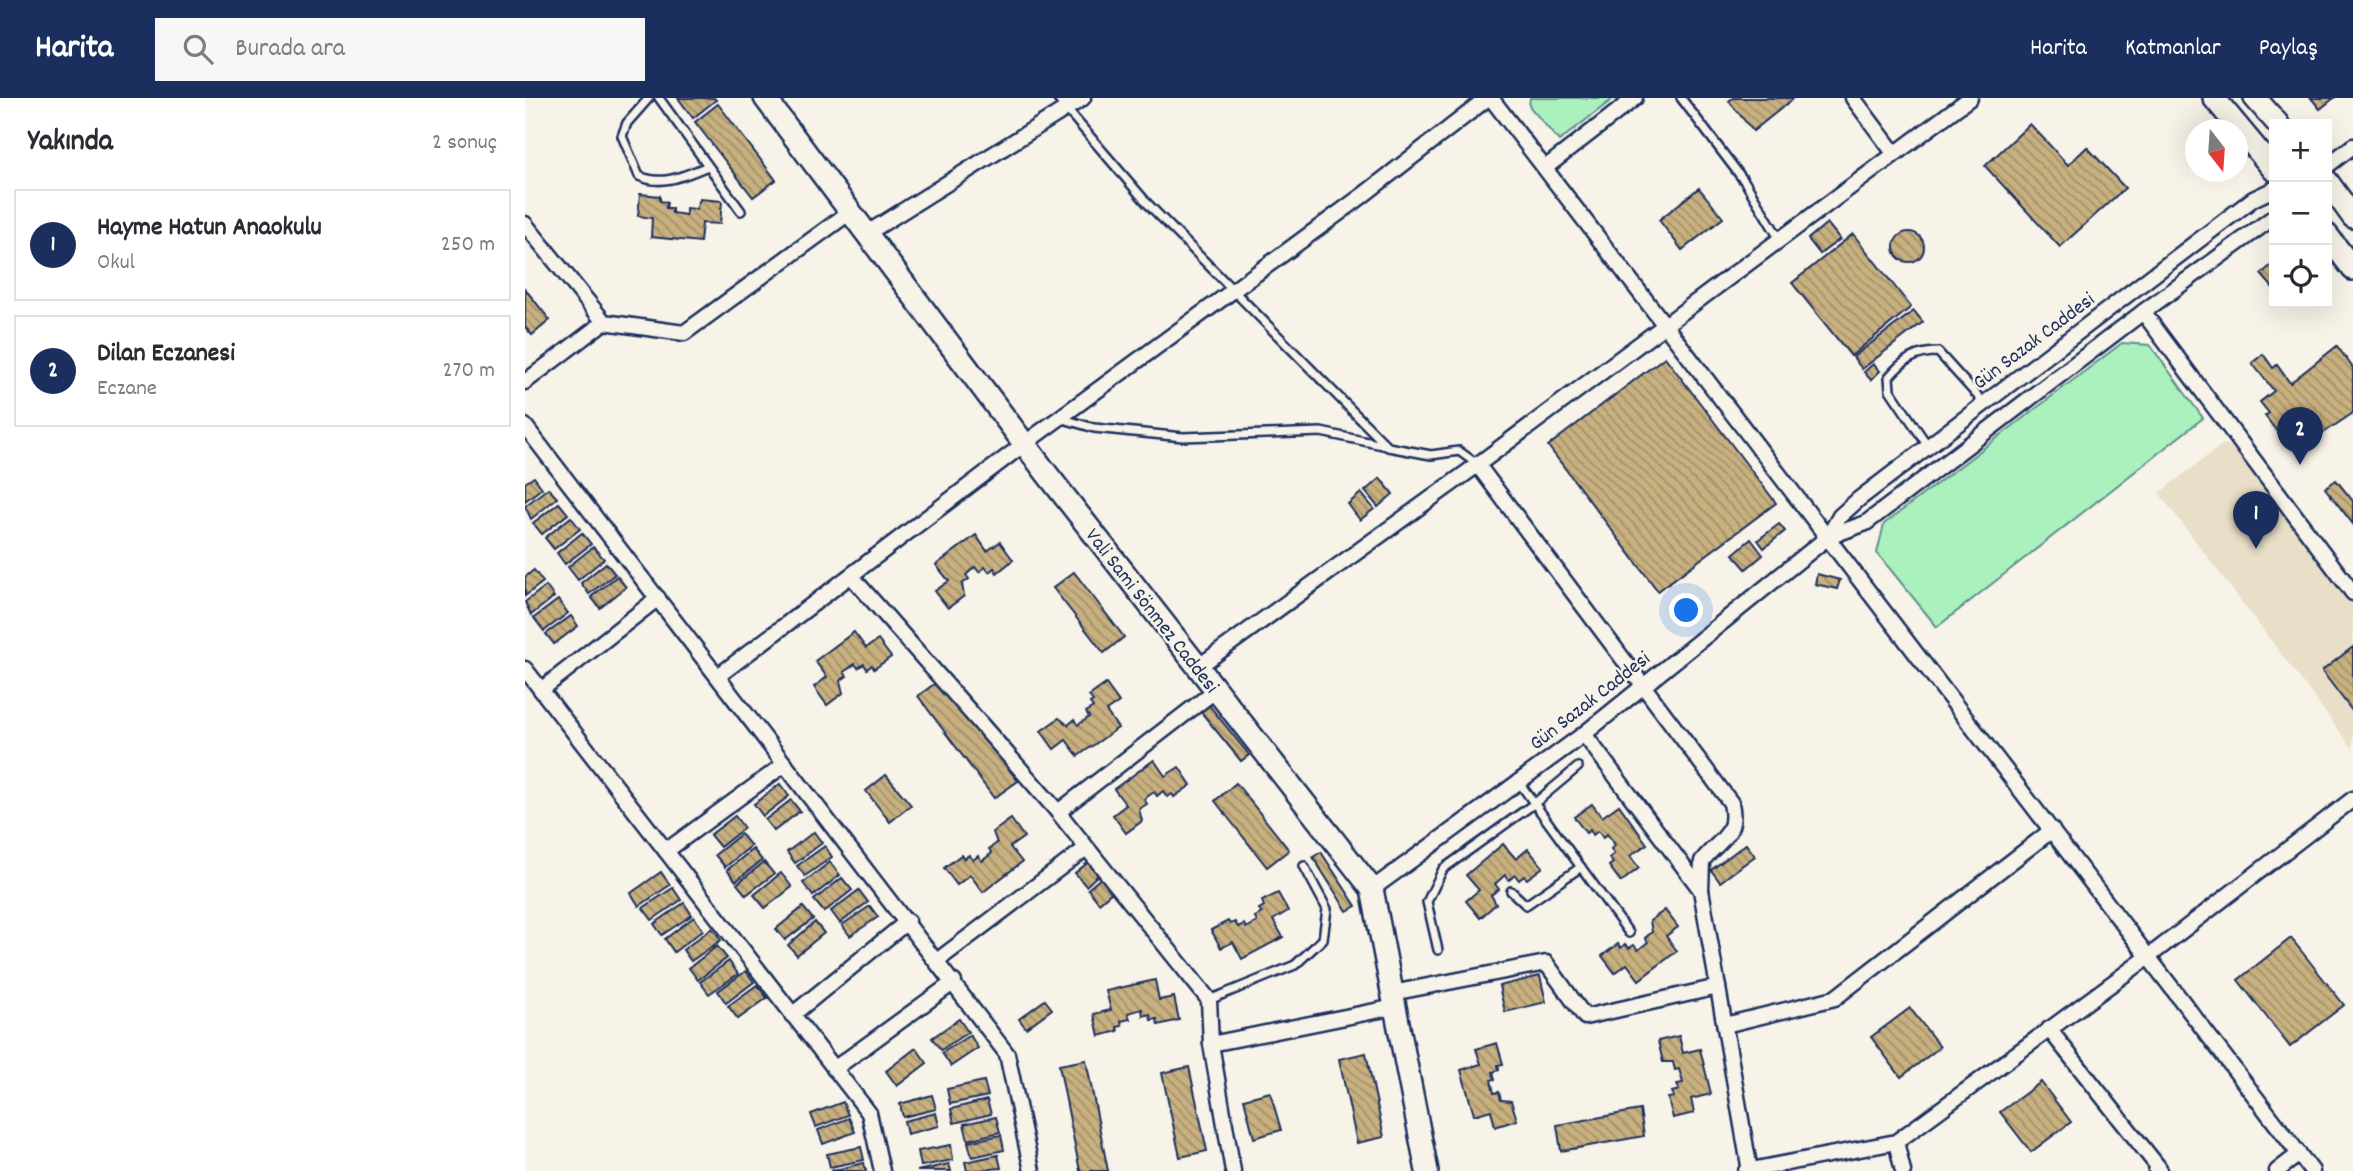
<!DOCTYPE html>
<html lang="tr">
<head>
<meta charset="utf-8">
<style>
  body { margin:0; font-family:Dekko,sans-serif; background:#f7f7f7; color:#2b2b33 }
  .controls { position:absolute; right:21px; top:21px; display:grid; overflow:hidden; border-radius:0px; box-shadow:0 7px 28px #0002 }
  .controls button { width:63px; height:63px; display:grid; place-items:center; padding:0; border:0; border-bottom:2px solid #e1e1e2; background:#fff; color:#2b2b33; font:35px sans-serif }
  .compass { position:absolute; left:1660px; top:21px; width:63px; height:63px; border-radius:50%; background:#fff; box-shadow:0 7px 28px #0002; rotate:163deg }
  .you { position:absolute; left:1162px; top:513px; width:24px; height:24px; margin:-18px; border:5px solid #fff; border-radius:50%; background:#1a73e8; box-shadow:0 0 0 10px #1a73e833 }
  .badge { display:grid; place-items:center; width:46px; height:46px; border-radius:50%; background:#1b2f5e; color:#fff; font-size:23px; font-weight:700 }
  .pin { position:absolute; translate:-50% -58px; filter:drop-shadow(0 2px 4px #0008) }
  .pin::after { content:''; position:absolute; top:37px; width:24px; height:21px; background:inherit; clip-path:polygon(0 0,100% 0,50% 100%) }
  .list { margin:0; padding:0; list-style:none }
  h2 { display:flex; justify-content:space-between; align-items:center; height:91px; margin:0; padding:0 28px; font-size:30px }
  h2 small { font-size:23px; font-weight:400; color:#7c7c81 }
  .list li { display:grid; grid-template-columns:46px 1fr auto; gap:21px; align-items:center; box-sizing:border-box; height:112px; margin:0 14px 14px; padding:0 14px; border:2px solid #e1e1e2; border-radius:0px }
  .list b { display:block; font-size:26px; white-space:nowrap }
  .list p { margin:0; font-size:23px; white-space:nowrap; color:#7c7c81 }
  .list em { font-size:23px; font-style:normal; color:#7c7c81 }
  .icon { flex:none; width:38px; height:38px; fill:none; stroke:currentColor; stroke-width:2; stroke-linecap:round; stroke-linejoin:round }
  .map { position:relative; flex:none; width:1828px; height:1073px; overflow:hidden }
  header { display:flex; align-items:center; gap:42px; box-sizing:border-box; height:98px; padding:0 35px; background:#1b2f5e; color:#fff }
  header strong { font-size:33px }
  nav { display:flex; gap:38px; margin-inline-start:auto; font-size:24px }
  .search { width:490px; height:63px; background:#f7f7f7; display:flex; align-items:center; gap:18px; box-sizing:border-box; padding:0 24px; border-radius:0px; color:#7c7c81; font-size:26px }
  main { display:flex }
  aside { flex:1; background:#fff }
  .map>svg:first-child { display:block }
  .built { fill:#e9dfc8 }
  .park { fill:#aaf1be; stroke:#62908e; stroke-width:2 }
  .building { fill:url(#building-back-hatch); stroke:#1b2f5e; stroke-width:2 }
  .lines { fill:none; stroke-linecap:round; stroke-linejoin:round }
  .lane-casing { stroke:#1b2f5e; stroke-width:12 }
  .street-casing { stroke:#1b2f5e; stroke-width:19 }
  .secondary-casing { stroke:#1b2f5e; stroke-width:26 }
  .lane { stroke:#f7f3e8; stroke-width:7 }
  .street { stroke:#f7f3e8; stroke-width:14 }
  .secondary { stroke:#f7f3e8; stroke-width:21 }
  .labels { text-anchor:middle; stroke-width:5; stroke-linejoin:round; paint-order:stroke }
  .street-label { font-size:21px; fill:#1b2f5e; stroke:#f7f3e8 }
</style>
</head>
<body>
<header>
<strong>Harita</strong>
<div class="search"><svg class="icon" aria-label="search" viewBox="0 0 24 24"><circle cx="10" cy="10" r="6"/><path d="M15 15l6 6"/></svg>Burada ara</div>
<nav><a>Harita</a><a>Katmanlar</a><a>Paylaş</a></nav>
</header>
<main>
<aside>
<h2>Yakında<small>2 sonuç</small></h2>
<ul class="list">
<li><span class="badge">1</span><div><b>Hayme Hatun Anaokulu</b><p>Okul</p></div><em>250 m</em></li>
<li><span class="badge">2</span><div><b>Dilan Eczanesi</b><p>Eczane</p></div><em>270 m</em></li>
</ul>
</aside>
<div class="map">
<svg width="1828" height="1073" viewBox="0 0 1828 1073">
  <defs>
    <pattern id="building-back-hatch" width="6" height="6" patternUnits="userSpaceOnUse" patternTransform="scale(1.75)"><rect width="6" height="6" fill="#c8b07f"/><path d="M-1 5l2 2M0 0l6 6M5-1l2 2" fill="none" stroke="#a2906b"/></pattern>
  </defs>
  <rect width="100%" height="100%" fill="#f7f3e8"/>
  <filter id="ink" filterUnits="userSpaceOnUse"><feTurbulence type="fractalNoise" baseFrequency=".0143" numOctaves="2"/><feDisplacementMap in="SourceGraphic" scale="14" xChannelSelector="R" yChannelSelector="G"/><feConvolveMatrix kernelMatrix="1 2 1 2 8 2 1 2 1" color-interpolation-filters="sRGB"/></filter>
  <g filter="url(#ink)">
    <path class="built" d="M1698 346 1709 348 1828 507V651L1634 395Z"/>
    <g class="park">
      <path d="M1005 0H1089L1034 43 1004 8Z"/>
      <path d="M1597 245 1625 247 1678 320 1412 529 1352 455 1359 426Z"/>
    </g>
    <g class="building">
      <path d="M153 0H189L191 2 168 20Z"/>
      <path d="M1208 0H1267L1268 1 1228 33 1204 3Z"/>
      <path d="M1786 0H1809L1795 11Z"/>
      <path d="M193 6 251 82 228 99 170 24Z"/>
      <path d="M1505 26 1543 67 1562 49 1600 90 1535 149 1460 68Z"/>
      <path d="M1174 90 1198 120 1157 152 1134 122Z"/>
      <path d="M115 96 135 98V103L142 104 141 110H147V115L161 117V110L171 111 175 101 197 103 195 126 177 125 175 144 126 139 127 120 113 118Z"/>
      <path d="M1302 125 1315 141 1295 156 1283 141Z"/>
      <circle cx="1384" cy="149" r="15"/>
      <path d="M1328 136 1386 209 1326 258 1267 185Z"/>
      <path d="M1749 165V191L1736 176Z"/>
      <path d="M0 191 25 222 7 237 0 229Z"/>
      <path d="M1389 213 1398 224 1337 271 1328 259Z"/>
      <path d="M1812 248 1828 270V315L1772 353 1763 341 1760 344 1740 318 1744 315 1735 304 1749 293 1727 265 1738 256 1748 270 1752 267 1765 285Z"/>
      <path d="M1140 259 1251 405 1133 493 1023 348Z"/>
      <path d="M1348 266 1355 273 1346 282 1339 274Z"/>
      <path d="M9 379 17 390 0 403V385Z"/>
      <path d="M855 380 868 396 853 409 840 393Z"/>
      <path d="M1811 382 1828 403V426L1800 390Z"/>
      <path d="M23 390 32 400 6 421 0 408Z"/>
      <path d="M836 395 849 411 835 422 823 406Z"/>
      <path d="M34 405 43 416 17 436 8 425Z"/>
      <path d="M46 419 55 431 29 451 20 440Z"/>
      <path d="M1254 426 1260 433 1239 450 1233 442Z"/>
      <path d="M57 435 66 446 40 466 32 455Z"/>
      <path d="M451 437 462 453 475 444 488 462 472 475 469 470 464 474 460 469 454 474 450 469 441 477 444 481 437 486 439 498 423 510 410 493 424 483 411 467Z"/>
      <path d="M1226 441 1238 457 1221 471 1208 456Z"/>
      <path d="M68 449 79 461 53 482 43 469Z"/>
      <path d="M81 465 90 476 64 496 56 485Z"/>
      <path d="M9 472 18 484 0 498V479Z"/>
      <path d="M549 474 599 539 579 555 528 490Z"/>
      <path d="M1292 476 1315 482 1312 491 1290 486Z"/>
      <path d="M92 478 101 489 75 510 66 499Z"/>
      <path d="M21 488 29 499 6 517 0 504Z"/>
      <path d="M33 502 43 515 19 533 9 520Z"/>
      <path d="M46 518 53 528 29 546 21 536Z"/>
      <path d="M329 534 341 550 353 542 366 559 349 571 347 567 342 571 339 566 333 570 330 566 319 574 322 578 315 583 318 595 302 607 289 589 302 579 290 563Z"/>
      <path d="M1828 549V614L1797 573Z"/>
      <path d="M416 581 493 683 469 700 393 598Z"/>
      <path d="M581 586 594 604 581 613 593 630 553 658 541 642 529 651 516 633 534 620 543 627 549 622 553 627 564 619 561 614 568 609 565 605 568 603 564 598Z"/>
      <path d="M684 607 724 657 716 663 676 614Z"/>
      <path d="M629 662 640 678 654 669 666 687 649 699 647 696 642 699 638 693 632 698 629 694 619 701 622 706 614 711 617 723 601 735 588 717 601 707 589 691Z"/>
      <path d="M361 677 386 707 365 724 341 693Z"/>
      <path d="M711 685 764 752 742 769 690 703Z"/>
      <path d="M255 686 264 698 238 718 229 706Z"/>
      <path d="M266 702 275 713 249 733 240 722Z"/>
      <path d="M1067 706 1077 719 1094 707 1122 746 1105 758 1114 770 1096 784 1084 768 1088 765 1084 760 1089 756 1086 751 1090 747 1082 736 1078 740 1073 733 1068 737 1065 732 1061 735 1049 719Z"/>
      <path d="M210 718 219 730 195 749 185 737Z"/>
      <path d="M486 721 499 739 485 749 497 764 458 794 445 777 432 787 419 770 436 757 439 761 444 757 448 762 453 758 457 763 467 755 464 751 472 745 468 734Z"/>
      <path d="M289 734 297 745 270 765 262 754Z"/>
      <path d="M216 736 226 748 200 769 190 757Z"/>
      <path d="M978 746 991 761 1003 751 1018 769 1002 781 999 778 994 782 990 777 984 782 980 777 970 786 974 791 966 797 971 806 955 820 941 803 954 792 941 777Z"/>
      <path d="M1221 746 1230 758 1195 784 1186 772Z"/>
      <path d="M300 748 307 759 280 778 272 768Z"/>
      <path d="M228 751 237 762 211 783 202 772Z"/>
      <path d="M796 754 831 808 822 813 788 759Z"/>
      <path d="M565 763 575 775 561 788 550 775Z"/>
      <path d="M239 764 249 776 221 797 212 786Z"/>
      <path d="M305 764 315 777 288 798 278 785Z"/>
      <path d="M136 774 145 787 114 808 106 795Z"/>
      <path d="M256 775 267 789 240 810 229 797Z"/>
      <path d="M577 779 588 793 574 805 563 791Z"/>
      <path d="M317 780 327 792 299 814 289 802Z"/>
      <path d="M148 790 156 802 127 822 118 810Z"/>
      <path d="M334 792 343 804 315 825 306 813Z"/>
      <path d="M753 795 763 813 748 822 758 839 717 861 708 844 696 850 686 832 703 823 705 826 710 824 713 829 719 826 721 830 732 824 730 819 737 815 734 811 739 808 737 803Z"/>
      <path d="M159 805 167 817 137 837 129 826Z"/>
      <path d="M345 808 353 819 325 838 317 827Z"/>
      <path d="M278 809 288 821 260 842 251 831Z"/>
      <path d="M1140 812 1153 829 1141 838 1152 853 1114 882 1102 866 1090 875 1077 858 1093 846 1096 850 1100 846 1104 850 1109 847 1113 852 1123 844 1120 840 1127 834 1125 823Z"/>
      <path d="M169 819 178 832 149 854 140 841Z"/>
      <path d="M290 824 299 835 272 857 263 847Z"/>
      <path d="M187 830 196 842 166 863 158 852Z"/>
      <path d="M1766 840 1819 907 1765 949 1713 882Z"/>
      <path d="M192 848 202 860 173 882 164 870Z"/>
      <path d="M204 863 213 876 184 896 175 884Z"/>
      <path d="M221 873 229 884 201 905 193 893Z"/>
      <path d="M1015 878 1021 904 980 914 974 888Z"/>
      <path d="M630 882 634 902 649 899 654 922 633 927 632 921 626 922 625 916 618 918 617 911 603 915 605 921 596 923 597 928 592 929 593 933 574 938 569 916 586 912 581 893Z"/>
      <path d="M232 887 242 900 213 921 203 908Z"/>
      <path d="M520 902 527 911 501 930 494 921Z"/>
      <path d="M1385 910 1415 949 1376 979 1346 939Z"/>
      <path d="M434 921 443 934 416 952 407 940Z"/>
      <path d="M445 937 453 950 426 968 417 955Z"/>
      <path d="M1154 938 1158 955 1175 951 1186 996 1166 1001 1169 1015 1148 1020 1143 1000 1149 999 1147 994 1154 992 1152 986 1158 985 1154 971 1150 972 1148 964H1138L1133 943Z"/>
      <path d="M972 945 978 966 973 967 974 972 968 974 970 981 966 982 969 995 974 994 976 1002 986 1003 992 1022 970 1029 966 1012 949 1017 936 972 956 966 951 951Z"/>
      <path d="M391 950 402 965 372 988 361 973Z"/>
      <path d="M841 955 859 1039 832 1045 814 961Z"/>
      <path d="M561 962 583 1073H555L534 967Z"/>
      <path d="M664 969 682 1053 655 1059 637 975Z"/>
      <path d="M459 983 463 998 425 1006 422 991Z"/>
      <path d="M1516 984 1546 1024 1506 1054 1475 1014Z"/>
      <path d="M745 994 756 1032 729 1040 719 1001Z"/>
      <path d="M407 997 411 1011 378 1019 375 1006Z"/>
      <path d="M462 1002 466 1016 429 1025 426 1011Z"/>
      <path d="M318 1004 323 1017 291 1029 286 1016Z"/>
      <path d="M1115 1012 1119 1038 1036 1053 1032 1027Z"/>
      <path d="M411 1015 414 1028 382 1036 379 1023Z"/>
      <path d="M471 1019 475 1034 443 1042 439 1026Z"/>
      <path d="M324 1020 330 1034 298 1046 293 1032Z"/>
      <path d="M476 1037 479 1052 447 1059 443 1044Z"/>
      <path d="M426 1047 428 1062 396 1068 393 1053Z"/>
      <path d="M336 1049 339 1062 305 1069 302 1056Z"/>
      <path d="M473 1057 476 1070 442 1073 440 1064Z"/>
      <path d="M339 1065 341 1073H306Z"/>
      <path d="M424 1066 426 1073H392Z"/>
    </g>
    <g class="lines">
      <defs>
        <g id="lane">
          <path d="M124 0 102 25 97 38 114 78C138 89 160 77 183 68"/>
          <path d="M134 0 216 113"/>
          <path d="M532 0 622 105 863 349 906 357 934 353 952 366"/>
          <path d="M1156 0 1220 84 1254 140"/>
          <path d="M535 320 569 330 658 339 796 334 862 348"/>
          <path d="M1403 348 1365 292 1364 279C1378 262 1391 254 1413 254L1459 305"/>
          <path d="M993 683 1104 835"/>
          <path d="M986 793 1001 807 1056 769"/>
          <path d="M913 852 902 804 918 771 1010 705 1053 669"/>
          <path d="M684 902 770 867 798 841 802 811 779 768"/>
        </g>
        <g id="street">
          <path d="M966 0 1787 1073"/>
          <path d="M1328 0 1369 55"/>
          <path d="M1802 68 1828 48"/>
          <path d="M1020 70 1110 0"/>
          <path d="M0 126 79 224"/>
          <path d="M341 136 558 0"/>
          <path d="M1618 214 1828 495"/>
          <path d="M0 284 79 224 159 235 325 114"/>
          <path d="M0 328 482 956 507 1073"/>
          <path d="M952 366 1206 705C1213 738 1195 740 1177 763L1176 792"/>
          <path d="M1303 439 1341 425 1618 214 1749 119"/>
          <path d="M327 479 533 714 684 902 686 946 708 1073"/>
          <path d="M673 569 944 373 1445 0"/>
          <path d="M0 571 344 1015 357 1073"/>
          <path d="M193 578 499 346 837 98 963 0"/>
          <path d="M16 592 133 500"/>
          <path d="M1059 636 1176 792 1225 1073"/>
          <path d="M533 714 691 592"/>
          <path d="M141 753 260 666"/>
          <path d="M847 791 1059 636 1303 439 1315 418 1334 401 1728 101 1749 91"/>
          <path d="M413 862 560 751"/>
          <path d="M867 895 1021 865 1060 919 1193 889"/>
          <path d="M267 917 383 823"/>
          <path d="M1200 927 1310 900 1527 732"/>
          <path d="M1524 931 1634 1070 1631 1073"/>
          <path d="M686 946 870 909"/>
          <path d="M309 971 429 884"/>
          <path d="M1371 1044 1378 1073"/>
          <path d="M1221 1073 1371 1044 1623 859 1828 701"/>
          <path d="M1752 1073 1774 1056"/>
        </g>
        <g id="secondary">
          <path d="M240 0 522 376 847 791 902 1073"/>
          <path d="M1689 0 1749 72"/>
          <path d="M1730 0 1753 26"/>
          <path d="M1802 83 1828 119"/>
          <path d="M1802 137 1828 171"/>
        </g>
      </defs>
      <use href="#lane" class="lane-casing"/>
      <use href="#street" class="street-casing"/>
      <use href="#secondary" class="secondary-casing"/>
      <use href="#lane" class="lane"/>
      <use href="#street" class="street"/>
      <use href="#secondary" class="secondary"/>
    </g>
  </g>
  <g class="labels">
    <g class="street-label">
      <text transform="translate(1508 242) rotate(-37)" y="7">Gün Sazak Caddesi</text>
      <text transform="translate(628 512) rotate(52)" y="7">Vali Sami Sönmez Caddesi</text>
      <text transform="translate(1064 602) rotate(-38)" y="7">Gün Sazak Caddesi</text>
    </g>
  </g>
</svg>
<div class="controls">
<button>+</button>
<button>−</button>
<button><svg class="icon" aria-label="locate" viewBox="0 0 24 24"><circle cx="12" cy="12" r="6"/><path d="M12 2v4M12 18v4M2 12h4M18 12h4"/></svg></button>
</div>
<svg class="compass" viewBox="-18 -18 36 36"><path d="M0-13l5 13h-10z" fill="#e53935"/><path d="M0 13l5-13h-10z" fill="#7c7c81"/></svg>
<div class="you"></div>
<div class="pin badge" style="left:1731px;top:451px">1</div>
<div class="pin badge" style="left:1775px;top:367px">2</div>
</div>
</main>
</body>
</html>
